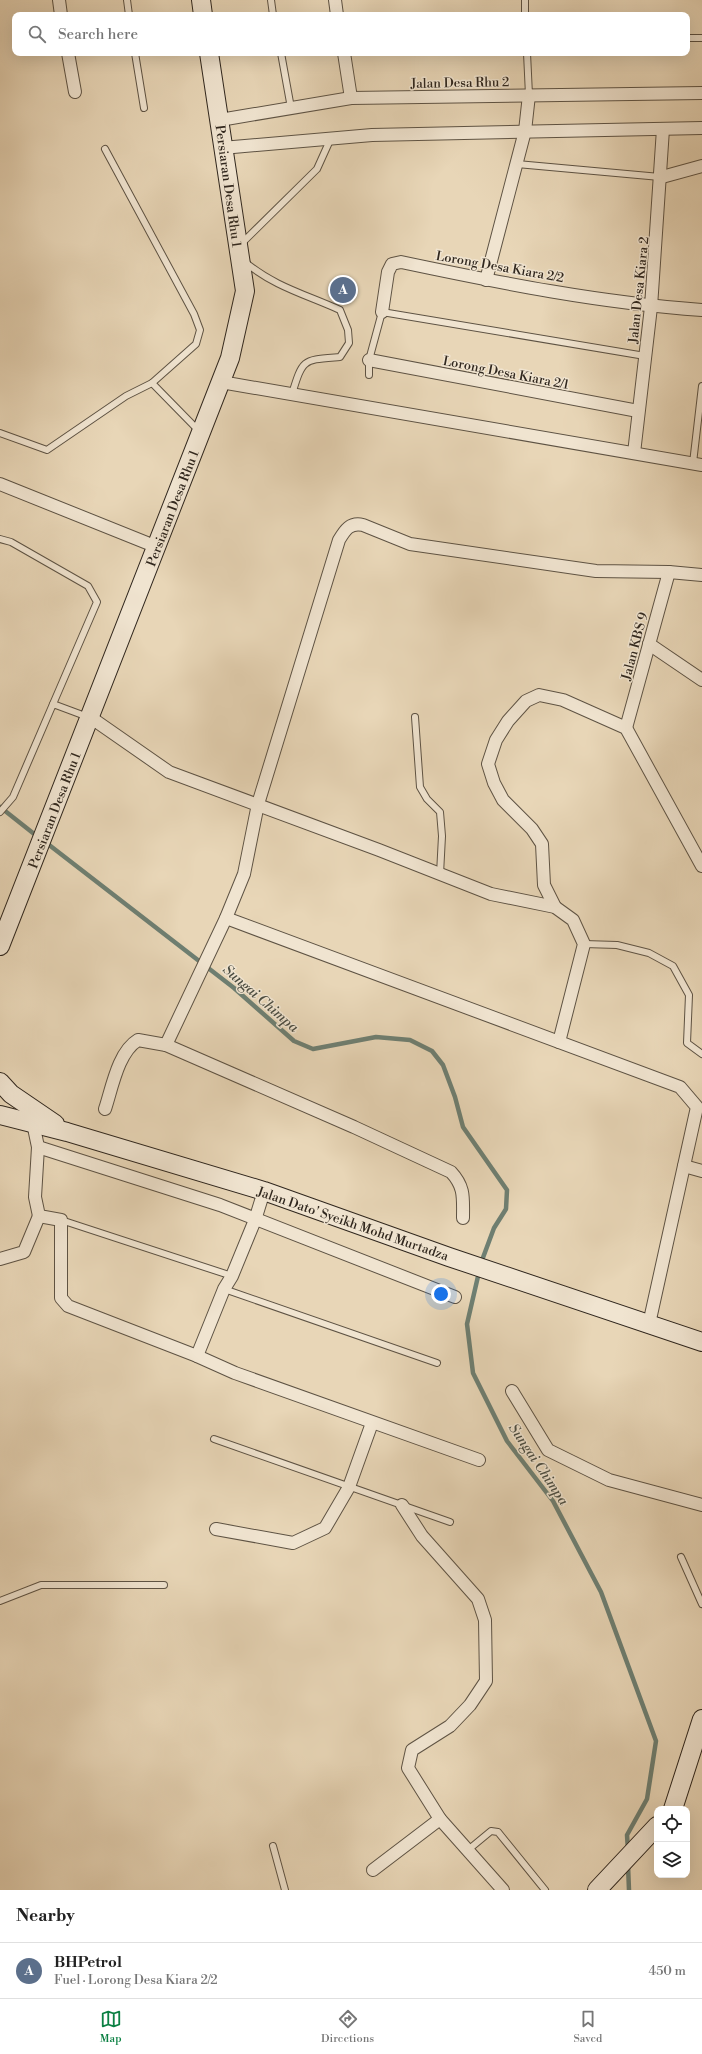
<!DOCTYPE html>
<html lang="en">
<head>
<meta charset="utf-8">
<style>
  body { margin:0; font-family:"Libre Bodoni",serif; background:#f2f2f2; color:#222 }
  .controls { position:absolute; right:12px; bottom:12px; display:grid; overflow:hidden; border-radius:8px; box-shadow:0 4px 16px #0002 }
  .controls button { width:36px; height:36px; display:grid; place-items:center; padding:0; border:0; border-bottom:1px solid #e0e0e0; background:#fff; color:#222; font:20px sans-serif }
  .you { position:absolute; left:441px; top:1294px; width:14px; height:14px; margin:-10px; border:3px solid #fff; border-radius:50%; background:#1a73e8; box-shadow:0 0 0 6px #1a73e833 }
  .badge { display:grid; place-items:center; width:26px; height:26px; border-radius:50%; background:#0b8043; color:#fff; font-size:13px; font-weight:700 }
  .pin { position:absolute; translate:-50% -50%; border:2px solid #fff; box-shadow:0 1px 4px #0006 }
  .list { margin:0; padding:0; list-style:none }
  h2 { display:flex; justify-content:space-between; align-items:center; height:52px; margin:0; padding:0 16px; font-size:17px }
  h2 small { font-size:13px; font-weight:400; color:#767676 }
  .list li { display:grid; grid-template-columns:26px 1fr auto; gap:12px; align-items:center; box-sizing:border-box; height:56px; padding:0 16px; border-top:1px solid #e0e0e0 }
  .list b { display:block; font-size:15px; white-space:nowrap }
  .list p { margin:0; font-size:13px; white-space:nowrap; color:#767676 }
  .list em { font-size:13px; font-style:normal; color:#767676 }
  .icon { flex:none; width:22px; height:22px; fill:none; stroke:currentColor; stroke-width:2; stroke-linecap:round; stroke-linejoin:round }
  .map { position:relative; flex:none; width:702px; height:1890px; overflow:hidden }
  .search { position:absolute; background:#fff; box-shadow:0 4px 16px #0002; left:12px; right:12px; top:12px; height:44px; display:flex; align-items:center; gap:10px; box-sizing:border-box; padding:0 14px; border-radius:8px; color:#767676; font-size:15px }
  .sheet { height:108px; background:#fff }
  nav { display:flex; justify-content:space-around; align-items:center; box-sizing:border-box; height:56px; border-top:1px solid #e0e0e0; background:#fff; font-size:11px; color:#767676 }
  nav a { display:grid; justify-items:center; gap:2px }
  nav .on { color:#0b8043 }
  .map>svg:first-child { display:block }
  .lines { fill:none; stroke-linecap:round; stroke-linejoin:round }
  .stream { stroke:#6e7f72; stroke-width:4.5 }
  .lane-casing { stroke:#5e5344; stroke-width:8 }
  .street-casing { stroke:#5e5344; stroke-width:14 }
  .secondary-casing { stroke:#30271e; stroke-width:20 }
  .lane { stroke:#f0e4d0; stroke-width:6 }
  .street { stroke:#f0e4d0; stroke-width:12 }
  .secondary { stroke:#f0e4d0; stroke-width:18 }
  .labels { text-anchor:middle; stroke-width:3; stroke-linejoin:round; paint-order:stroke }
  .street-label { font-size:13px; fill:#30271e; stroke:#f0e4d0 }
  .water-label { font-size:14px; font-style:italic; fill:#4a4c41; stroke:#f0e4d0 }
</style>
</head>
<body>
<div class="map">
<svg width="702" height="1890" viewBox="0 0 702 1890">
  <rect width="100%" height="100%" fill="#e8d6b7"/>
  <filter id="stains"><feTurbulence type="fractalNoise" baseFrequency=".005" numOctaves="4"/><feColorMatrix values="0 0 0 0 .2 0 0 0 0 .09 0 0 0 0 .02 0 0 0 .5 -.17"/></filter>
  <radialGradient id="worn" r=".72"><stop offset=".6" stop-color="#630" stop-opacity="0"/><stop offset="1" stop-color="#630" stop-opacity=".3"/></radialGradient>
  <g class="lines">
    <g class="stream">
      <path d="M0 807 38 837"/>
      <path d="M44 841 234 988 294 1041 313 1049 376 1037 410 1040 432 1051 443 1065 455 1097 463 1127 507 1190 506 1209 494 1228 481 1263"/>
      <path d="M479 1272 467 1324 473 1373 507 1441 553 1501 601 1592 656 1741 647 1799 627 1835 628 1850"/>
      <path d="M628 1865 629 1890"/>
    </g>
    <defs>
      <g id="lane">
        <path d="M127 0 129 15"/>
        <path d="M271 0 273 15"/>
        <path d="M525 0V15"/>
        <path d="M687 38H702"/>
        <path d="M135 53 144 108"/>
        <path d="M281 53 291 108"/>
        <path d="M527 53 529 95"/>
        <path d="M105 149 194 314 200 330 196 344 152 383 200 432"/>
        <path d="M517 164 660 177"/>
        <path d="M241 244 317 169 331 138"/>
        <path d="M245 262C273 286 307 295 340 310L348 330 349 343 340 357C303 360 303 358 292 394"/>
        <path d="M369 375V360L382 312 645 356"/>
        <path d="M0 433 47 450 126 396 152 383"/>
        <path d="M693 463 702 386"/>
        <path d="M0 539 11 542 88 586 97 602 53 704"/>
        <path d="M415 717 420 787 427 799 440 812 442 836 440 874"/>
        <path d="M0 812 13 797 53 704 88 717"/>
        <path d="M584 944 617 945 649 953 673 966 689 995 687 1043 702 1054"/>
        <path d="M61 1220 232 1276"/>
        <path d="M224 1289 437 1363"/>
        <path d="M214 1439 450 1522"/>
        <path d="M681 1557 702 1604"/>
        <path d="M0 1601 41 1585H164"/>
        <path d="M273 1846 285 1890"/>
        <path d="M468 1850 491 1831 498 1832 545 1890"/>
      </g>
      <g id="street">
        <path d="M59 0 61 15"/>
        <path d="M335 0 337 15"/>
        <path d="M68 53 75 92"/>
        <path d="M344 53 351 98"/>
        <path d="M220 120 351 98 702 93"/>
        <path d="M222 148 372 135 702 128"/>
        <path d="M662 177 702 166"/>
        <path d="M486 280 525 131 529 95"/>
        <path d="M382 312 388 272 392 264 401 262C500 283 601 303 702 310"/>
        <path d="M369 360 638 411"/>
        <path d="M221 382 702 465"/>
        <path d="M634 453 651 307 663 129"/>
        <path d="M0 484 157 547"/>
        <path d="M649 644 702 680"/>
        <path d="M90 717 169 772 379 850 491 894 555 907 573 920 584 944 559 1042"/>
        <path d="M626 728 669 572"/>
        <path d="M555 907 544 885 542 844 532 829 503 800 494 783 488 764 496 740 508 721 526 701 539 695 563 700 626 728 702 866"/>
        <path d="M226 918 680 1087 697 1107 649 1324"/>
        <path d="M166 1045 226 918 244 874 258 804 339 540C345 530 350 522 363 525L410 544 596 571 669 572 702 575"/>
        <path d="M105 1109C112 1088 118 1052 138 1040L166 1045 354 1127 451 1172C465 1187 463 1198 463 1218"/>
        <path d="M33 1123 38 1147 35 1197 39 1216 61 1220V1298L68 1306 197 1356 235 1373 479 1460"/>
        <path d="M38 1147 220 1205 455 1297"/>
        <path d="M684 1166 702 1171"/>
        <path d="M0 1259 24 1252 39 1216"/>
        <path d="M197 1356 224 1289 232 1276 255 1220 264 1191"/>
        <path d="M512 1391 548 1450 609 1480 702 1505"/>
        <path d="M402 1505 422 1536 478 1599 485 1620 486 1681 470 1705 450 1726 412 1750 408 1768 440 1819 503 1890"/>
        <path d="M216 1529 293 1543 325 1528 349 1487 372 1423"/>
        <path d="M373 1870 440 1819"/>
      </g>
      <g id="secondary">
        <path d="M201 0 203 15"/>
        <path d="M0 946 230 358 245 291 209 53"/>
        <path d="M0 1082 11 1094 55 1124"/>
        <path d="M0 1115 67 1132 264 1191 449 1257 702 1342"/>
        <path d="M673 1809 702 1719"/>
        <path d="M597 1890 657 1826"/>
      </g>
    </defs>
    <use href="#lane" class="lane-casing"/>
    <use href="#street" class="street-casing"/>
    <use href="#secondary" class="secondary-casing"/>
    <use href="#lane" class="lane"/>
    <use href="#street" class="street"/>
    <use href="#secondary" class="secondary"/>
  </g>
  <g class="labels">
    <g class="street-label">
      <text transform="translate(460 82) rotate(-1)" y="5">Jalan Desa Rhu 2</text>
      <text transform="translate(229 186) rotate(82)" y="5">Persiaran Desa Rhu 1</text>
      <text transform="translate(500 266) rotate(10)" y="5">Lorong Desa Kiara 2/2</text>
      <text transform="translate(638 290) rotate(-84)" y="5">Jalan Desa Kiara 2</text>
      <text transform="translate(506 372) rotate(11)" y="5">Lorong Desa Kiara 2/1</text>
      <text transform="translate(172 508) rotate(-69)" y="5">Persiaran Desa Rhu 1</text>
      <text transform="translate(634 646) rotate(-75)" y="5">Jalan KBS 9</text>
      <text transform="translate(54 810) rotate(-69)" y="5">Persiaran Desa Rhu 1</text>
      <text transform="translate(353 1223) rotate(19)" y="5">Jalan Dato' Syeikh Mohd Murtadza</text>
    </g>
    <g class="water-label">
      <text transform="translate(261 998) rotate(41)" y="5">Sungai Chimpa</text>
      <text transform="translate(539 1464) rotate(56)" y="5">Sungai Chimpa</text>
    </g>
  </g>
  <rect width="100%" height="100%" filter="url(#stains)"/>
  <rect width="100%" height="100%" fill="url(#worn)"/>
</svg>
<div class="controls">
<button><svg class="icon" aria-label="locate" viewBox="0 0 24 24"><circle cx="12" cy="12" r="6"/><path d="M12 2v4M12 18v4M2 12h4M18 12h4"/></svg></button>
<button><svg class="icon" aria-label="layers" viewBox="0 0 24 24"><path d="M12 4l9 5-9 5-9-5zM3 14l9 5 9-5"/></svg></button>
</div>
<div class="you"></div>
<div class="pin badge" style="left:343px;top:290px;background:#5c6f8a">A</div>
<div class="search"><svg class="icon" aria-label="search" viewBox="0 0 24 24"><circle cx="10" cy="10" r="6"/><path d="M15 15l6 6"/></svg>Search here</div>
</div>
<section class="sheet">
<h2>Nearby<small></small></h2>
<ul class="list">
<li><span class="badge" style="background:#5c6f8a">A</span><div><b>BHPetrol</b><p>Fuel · Lorong Desa Kiara 2/2</p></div><em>450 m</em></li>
</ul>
</section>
<nav>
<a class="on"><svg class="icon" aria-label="map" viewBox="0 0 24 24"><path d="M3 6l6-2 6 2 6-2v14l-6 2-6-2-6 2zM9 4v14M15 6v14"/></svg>Map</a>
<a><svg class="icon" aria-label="directions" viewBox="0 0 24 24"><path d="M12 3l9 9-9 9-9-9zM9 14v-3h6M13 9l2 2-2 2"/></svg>Directions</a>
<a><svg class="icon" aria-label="saved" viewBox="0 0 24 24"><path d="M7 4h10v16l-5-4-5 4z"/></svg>Saved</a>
</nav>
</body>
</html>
